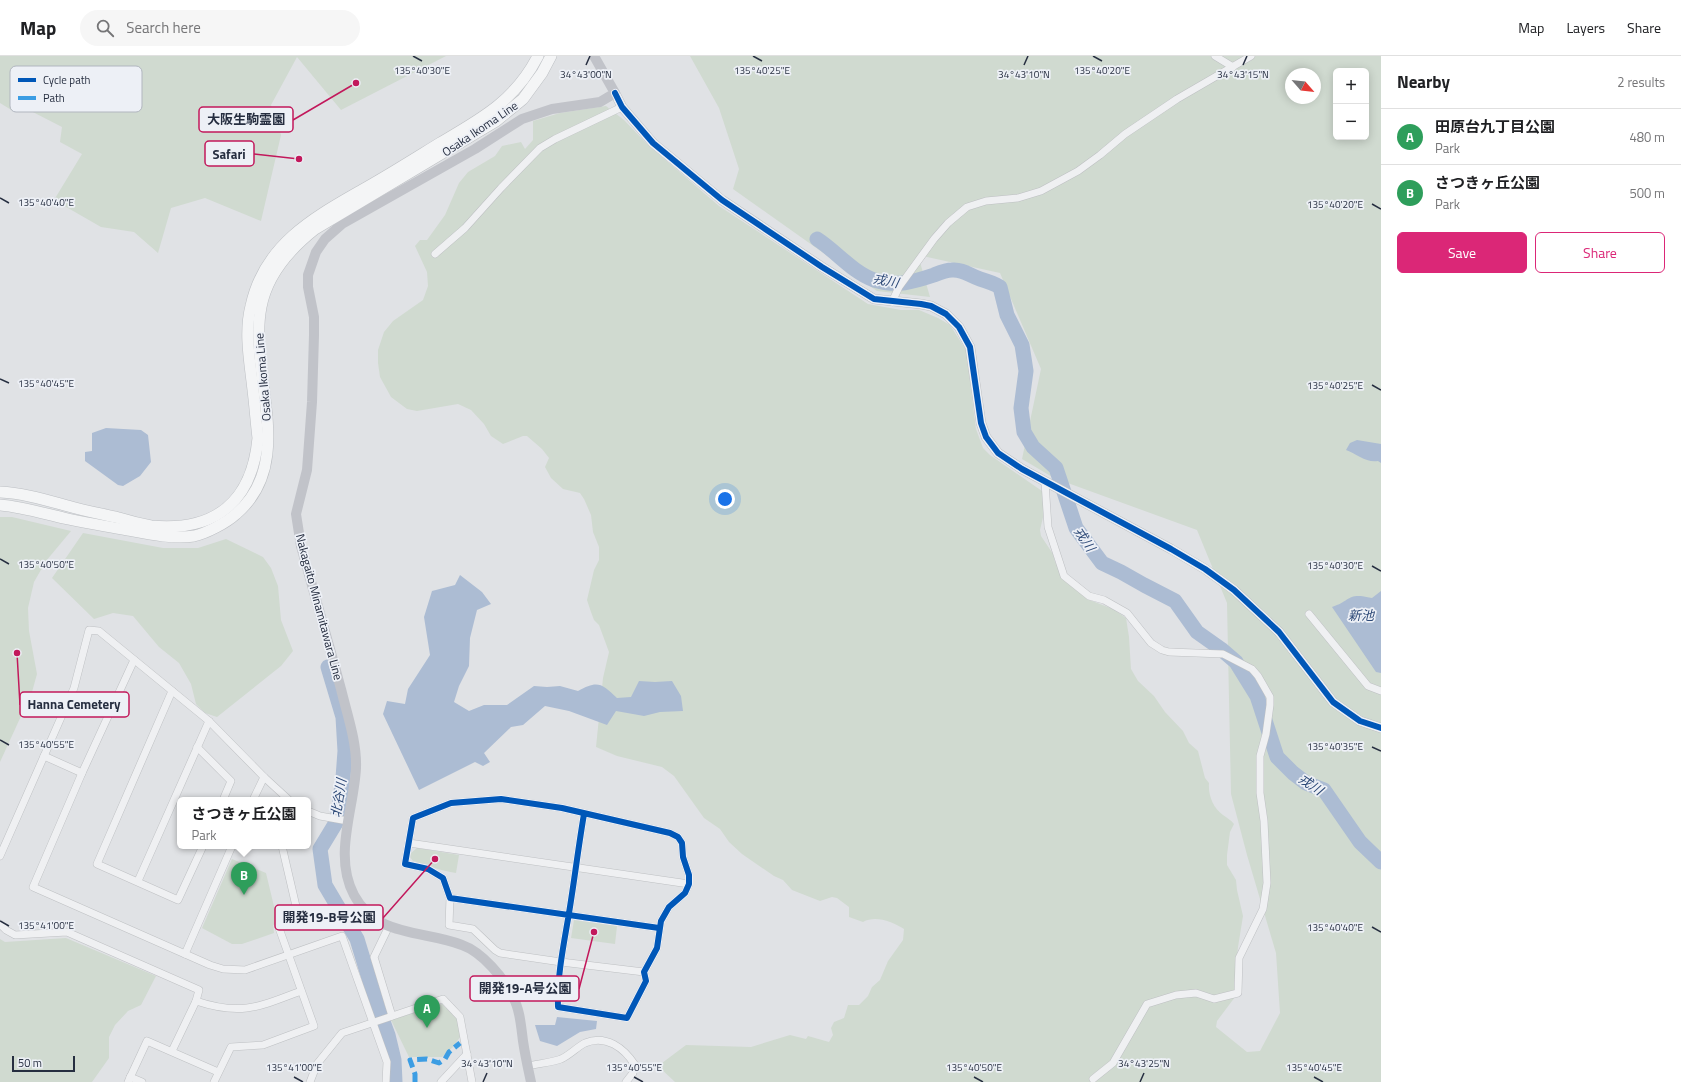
<!DOCTYPE html>
<html lang="en">
<head>
<meta charset="utf-8">
<style>
  body { margin:0; font-family:"Titillium Web","Noto Sans JP",sans-serif; background:#f6f6f6; color:#202124 }
  .controls { position:absolute; right:12px; top:12px; display:grid; overflow:hidden; border-radius:6px; box-shadow:0 2px 10px #0003 }
  .controls button { width:36px; height:36px; display:grid; place-items:center; padding:0; border:0; border-bottom:1px solid #e0e0e0; background:#fff; color:#202124; font:20px sans-serif }
  .compass { position:absolute; left:1285px; top:12px; width:36px; height:36px; border-radius:50%; background:#fff; box-shadow:0 2px 10px #0003; rotate:118deg }
  .scale { position:absolute; left:12px; bottom:10px; width:63px; box-sizing:border-box; padding-left:4px; border:2px solid #262e40; border-top:0; font-size:11px; line-height:14px; white-space:nowrap; color:#262e40; -webkit-text-stroke:3px #edf0f6; paint-order:stroke }
  .you { position:absolute; left:725px; top:443px; width:14px; height:14px; margin:-10px; border:3px solid #fff; border-radius:50%; background:#1a73e8; box-shadow:0 0 0 6px #1a73e833 }
  .badge { display:grid; place-items:center; width:26px; height:26px; border-radius:50%; background:#db2777; color:#fff; font-size:13px; font-weight:700 }
  .pin { position:absolute; translate:-50% -33px; filter:drop-shadow(0 1px 2px #0008) }
  .pin::after { content:''; position:absolute; top:21px; width:14px; height:12px; background:inherit; clip-path:polygon(0 0,100% 0,50% 100%) }
  .popup { position:absolute; left:177px; top:741px; width:134px; height:52px; box-sizing:border-box; display:grid; place-content:center; border-radius:6px; background:#fff; filter:drop-shadow(0 1px 3px #0005); font-size:13px; white-space:nowrap; color:#757577 }
  .popup b { font-size:15px; color:#202124 }
  .popup::after { content:''; position:absolute; left:50%; top:100%; margin-left:-8px; border:8px solid transparent; border-top-color:#fff }
  .list { margin:0; padding:0; list-style:none }
  h2 { display:flex; justify-content:space-between; align-items:center; height:52px; margin:0; padding:0 16px; font-size:17px }
  h2 small { font-size:13px; font-weight:400; color:#757577 }
  .list li { display:grid; grid-template-columns:26px 1fr auto; gap:12px; align-items:center; box-sizing:border-box; height:56px; padding:0 16px; border-top:1px solid #e0e0e0 }
  .list b { display:block; font-size:15px; white-space:nowrap }
  .list p { margin:0; font-size:13px; white-space:nowrap; color:#757577 }
  .list em { font-size:13px; font-style:normal; color:#757577 }
  .actions { display:flex; gap:8px; padding:12px 16px }
  .actions a { flex:1; padding:9px 0; border:1px solid #db2777; border-radius:6px; text-align:center; font-size:14px; color:#db2777 }
  .actions .main { background:#db2777; color:#fff }
  .icon { flex:none; width:22px; height:22px; fill:none; stroke:currentColor; stroke-width:2; stroke-linecap:round; stroke-linejoin:round }
  .map { position:relative; flex:none; width:1381px; height:1026px; overflow:hidden }
  header { display:flex; align-items:center; gap:24px; box-sizing:border-box; height:56px; padding:0 20px; background:#fff; border-bottom:1px solid #e0e0e0 }
  header strong { font-size:19px }
  nav { display:flex; gap:22px; margin-inline-start:auto; font-size:14px }
  .search { width:280px; height:36px; background:#f6f6f6; display:flex; align-items:center; gap:10px; box-sizing:border-box; padding:0 14px; border-radius:22px; color:#757577; font-size:15px }
  main { display:flex }
  aside { flex:1; background:#fff }
  .map>svg:first-child { display:block }
  .green { fill:#d0dad0; fill-rule:evenodd }
  .water { fill:#acbcd3 }
  .lines { fill:none; stroke-linecap:round; stroke-linejoin:round }
  .river { stroke:#acbcd3; stroke-width:15 }
  .minor-casing { stroke:#bec0c3; stroke-width:8 }
  .tertiary-casing { stroke:#bec0c3; stroke-width:10 }
  .primary-casing { stroke:#bcbfc3; stroke-width:12 }
  .minor { stroke:#eff0f2; stroke-width:7 }
  .tertiary { stroke:#eff0f2; stroke-width:9 }
  .secondary { stroke:#c1c3c9; stroke-width:10 }
  .primary { stroke:#f4f5f6; stroke-width:11 }
  .quiet { stroke:#3c9de3; stroke-width:5; stroke-dasharray:10 5; stroke-linecap:butt }
  .cycleway-casing { stroke:#edf0f6; stroke-width:8 }
  .cycleway { stroke:#0057b8; stroke-width:6 }
  .ticks { fill:none; stroke:#262e40; stroke-width:1.5 }
  .labels { text-anchor:middle; stroke-width:3.5; stroke-linejoin:round; paint-order:stroke }
  .street-label { font-size:12px; fill:#262e40; stroke:#edf0f6 }
  .water-label { font-size:13px; font-style:italic; fill:#2d4977; stroke:#edf0f6 }
  .key { fill:#edf0f6; stroke:#b1b6bf; stroke-width:1 }
  .key-label { font-size:11px; fill:#262e40 }
  .ticks-label { font-size:10px; text-anchor:middle; fill:#262e40; stroke:#edf0f6; stroke-width:3.5; stroke-linejoin:round; paint-order:stroke }
  .leader { fill:none; stroke:#c2185b; stroke-width:1.5 }
  .callout-dot { fill:#c2185b; stroke:#edf0f6; stroke-width:1.5 }
  .callout { fill:#edf0f6; stroke:#c2185b; stroke-width:1.5 }
  .callout-label { font-size:13px; text-anchor:middle; font-weight:bold; fill:#262e40 }
</style>
</head>
<body>
<header>
<strong>Map</strong>
<div class="search"><svg class="icon" aria-label="search" viewBox="0 0 24 24"><circle cx="10" cy="10" r="6"/><path d="M15 15l6 6"/></svg>Search here</div>
<nav><a>Map</a><a>Layers</a><a>Share</a></nav>
</header>
<main>
<div class="map">
<svg width="1381" height="1026" viewBox="0 0 1381 1026">
  <rect width="100%" height="100%" fill="#e0e2e5"/>
  <g class="green">
    <path d="M0 0H446L341 54 297 1 271 49 281 79 261 165 205 142 171 152 158 197 134 176 101 171 54 144 82 98 60 86 62 71 25 52 13 55 0 47Z"/>
    <path d="M690 0H1381V1026H675L658 1010 686 989 751 991 790 979 806 983 808 980 829 986 833 979 831 972 834 966 844 962 848 949H859L868 940 872 931 880 924 888 905 903 884 904 873C892 866 876 859 863 866L849 861V851L837 842 832 841 820 845 792 834 783 824 774 820 742 798 729 786 720 773 704 762 674 720 662 711 617 700 596 691 603 622 609 596 599 569 594 564 591 556 587 544 594 514 599 504V491L593 476 591 459 584 443 580 437 563 433 551 422 545 411 549 402 542 393 527 380H523L503 388 491 380 484 368 471 354 458 348 417 355 407 353 391 341 380 321 378 307V294L384 276 393 265 423 244 428 230 427 216 415 190 420 184H427L445 159 459 127 468 116 495 100 502 90 521 86 525 93 533 84V65L560 57 606 50 624 64 647 88 719 150 868 248 901 254H919L938 262 950 269 966 294 976 373 983 392 990 399 1042 435 1045 453 1040 474 1041 480 1053 498 1055 506 1065 525 1087 543 1113 553 1126 562 1129 581 1131 613 1138 625 1154 640 1165 656 1183 675 1189 687 1198 695 1205 722 1209 727C1208 739 1213 752 1223 759 1227 762 1231 764 1234 768L1230 776 1227 799V809L1236 824 1237 834 1243 860 1238 891 1234 929 1238 937 1217 965 1216 971 1247 996 1260 995 1280 957 1276 897 1247 799 1231 738 1227 547 1197 474 1054 422 1022 403 1041 313 1000 217 918 199 930 241 877 235 733 133 739 113 719 52ZM1336 15H1366V81H1336ZM1291 18H1315V42H1291Z"/>
    <path d="M0 461H12L71 475 46 505 34 526 28 552 29 575 37 618 32 636 0 706Z"/>
    <path d="M83 477 163 492H198L226 483 263 501 271 512 278 530 281 564 293 595 281 610 217 661 205 657 196 648 191 628 179 607 159 591 133 560 113 557 94 563 52 522Z"/>
    <path d="M417 792 459 799 456 817C441 815 427 809 413 805L410 801 411 797Z"/>
    <path d="M232 803 266 817 278 867 273 869 274 877 242 888H232L202 872Z"/>
    <path d="M574 864 617 870 615 888 571 882Z"/>
    <path d="M66 882 156 920 141 949 128 955 115 969 109 981V1002L92 1026H0V883L5 886Z"/>
    <path d="M442 948 457 963 460 981 453 991 442 1001H409L391 964Z"/>
  </g>
  <g class="water">
    <path d="M106 372 141 374 148 379 151 406 140 420 123 430 118 429 85 405V396L92 395V377Z"/>
    <path d="M1357 384 1381 388V407L1378 405C1366 407 1357 398 1346 394L1350 387Z"/>
    <path d="M460 519 482 536 491 548 477 554 470 582 469 610 459 630 454 646 469 655 484 649H507L534 630 547 631 560 630 578 635C597 624 602 627 617 642L631 641 639 625 655 626 672 625 681 640 683 655 660 656 644 660 616 655 607 669 569 655 545 650 523 669 511 671 484 697 490 706 483 710 475 706 419 734 383 658 387 645 405 648 408 633 430 599 424 561 432 535 455 529Z"/>
    <path d="M1381 535V617L1376 616 1332 551C1352 544 1347 536 1372 542Z"/>
    <path d="M557 961 597 965 596 973 580 976 557 990 540 985 535 969H555Z"/>
  </g>
  <g class="lines">
    <g class="river">
      <path d="M817 183C837 196 852 216 874 224 897 231 913 226 934 219 939 217 946 214 952 214 963 213 970 220 980 223 987 225 993 227 1000 231L1007 259 1022 289 1026 315 1021 352 1024 376 1033 391 1056 412 1076 472 1102 507 1121 516 1144 529 1175 545 1197 576 1221 593 1236 606 1257 640 1277 701 1293 717 1306 727 1324 734 1360 786 1381 806"/>
      <path d="M328 611 343 661 345 695 343 722 337 765 320 793 325 829 357 883 378 952 388 979 394 1004 395 1026"/>
    </g>
    <defs>
      <g id="minor">
        <path d="M1215 0 1233 11"/>
        <path d="M435 198 465 172 501 132 540 92 555 83 622 51"/>
        <path d="M892 246 899 231 934 183 948 167 967 151 986 145 1018 142 1041 135 1078 115 1100 99 1125 78 1177 43 1251 0"/>
        <path d="M1045 426 1048 471 1064 520 1089 540 1104 544 1127 557 1151 587 1162 594 1169 596 1223 598 1252 613 1258 620 1270 641V649L1266 678 1260 700V737L1264 765 1267 827 1263 853 1239 902 1238 937 1214 943 1196 937 1176 939 1147 948 1113 1007 1093 1023"/>
        <path d="M1309 558 1368 630 1381 635"/>
        <path d="M134 604 82 717 33 831 210 909 223 913 245 914 342 880 387 1006 386 1026"/>
        <path d="M172 635 97 808 178 844 203 790"/>
        <path d="M197 691 231 725 223 744"/>
        <path d="M44 700 82 717"/>
        <path d="M253 744 264 721"/>
        <path d="M308 755 320 760 348 765"/>
        <path d="M584 758C578 793 574 828 568 863 563 892 557 922 558 951L627 962 646 925 644 916 657 892 661 865 669 851 685 837 689 828V819L683 801 682 787 678 781 670 777 562 752 501 743 451 747 413 762 405 808 428 813 443 822 450 842C520 852 590 862 659 872"/>
        <path d="M409 787 689 828"/>
        <path d="M0 800 74 632 89 574 99 575 209 665 264 721 289 744"/>
        <path d="M138 825 209 665"/>
        <path d="M450 842 449 869 473 873 495 894 500 897 561 906 644 916"/>
        <path d="M0 868 6 874 15 879 67 876 199 934 196 945 172 995"/>
        <path d="M389 870 374 901 392 960"/>
        <path d="M185 898 232 790"/>
        <path d="M514 941 544 938 557 935"/>
        <path d="M196 945C241 960 259 951 301 935"/>
        <path d="M528 1010C535 1008 555 1006 561 1003 570 999 577 991 585 987 606 978 624 992 635 1009L633 1017 626 1026"/>
        <path d="M130 1021 142 1026"/>
        <path d="M128 1026 147 985 218 1016"/>
        <path d="M214 1026 231 991 263 989 314 970 279 872 299 863 282 790"/>
        <path d="M310 1026 317 1008 342 977 443 943 460 961 472 1026"/>
        <path d="M441 1026 467 998"/>
      </g>
      <path id="tertiary" d="M615 37 622 51 653 87 722 144 822 211 874 243 921 248 931 250 946 258 959 271 970 291 981 367 986 381 998 397 1022 413 1171 493 1205 513 1234 534 1279 576 1333 646 1360 665 1381 672"/>
      <g id="primary">
        <path d="M0 436C23 437 46 444 68 450 85 455 102 458 119 462 129 465 141 468 151 470 215 476 252 446 258 382 256 366 255 350 253 334 250 306 244 277 251 250 264 189 313 162 362 134 389 119 414 103 440 87 481 63 515 45 538 0"/>
        <path d="M0 449C23 451 45 458 68 463 88 467 108 471 128 474 149 478 172 483 194 480 207 477 226 467 236 458 298 405 248 319 261 251 267 219 291 192 315 173L496 65 523 43 542 17 551 0"/>
      </g>
    </defs>
    <use href="#minor" class="minor-casing"/>
    <use href="#tertiary" class="tertiary-casing"/>
    <use href="#primary" class="primary-casing"/>
    <use href="#minor" class="minor"/>
    <use href="#tertiary" class="tertiary"/>
    <path class="secondary" d="M531 1026C528 1012 525 999 523 985 521 970 520 954 513 941 504 922 482 896 462 889 424 874 377 882 354 839 333 800 354 753 356 712 357 686 347 658 341 633 328 585 314 537 301 490L296 458 307 414 312 346 314 279V261L308 231V219L316 196 325 183 342 168 475 93 522 63 552 53 600 46 615 37 594 0"/>
    <use href="#primary" class="primary"/>
    <path class="quiet" d="M415 1026V1018L410 1004 427 1003 439 1007 445 1003 449 996 460 987"/>
    <defs>
      <g id="cycleway">
        <path d="M615 37 622 51 653 87 722 144 822 211 874 243 921 248 931 250 946 258 959 271 970 291 981 367 986 381 998 397 1022 413 1171 493 1205 513 1234 534 1279 576 1333 646 1360 665 1381 672"/>
        <path d="M584 758C578 793 574 828 568 863 563 892 557 922 558 951L627 962 646 925 644 916 657 892 661 865 669 851 685 837 689 828V819L683 801 682 787 678 781 670 777 562 752 501 743 451 747 413 762 405 808 428 813 443 822 450 842C520 852 590 862 659 872"/>
      </g>
    </defs>
    <use href="#cycleway" class="cycleway-casing"/>
    <use href="#cycleway" class="cycleway"/>
  </g>
  <path class="ticks" d="M413 0 422 5M753 0 762 5M1093 0 1102 5M586 9 590 0M1024 9 1028 0M1243 9 1247 0M0 142 9 147M1372 148 1381 153M0 323 9 327M1372 329 1381 334M0 503 9 508M1372 510 1381 515M0 684 9 689M1372 691 1381 695M0 865 9 870M1372 871 1381 876M294 1021 303 1026M634 1021 643 1026M974 1021 983 1026M1314 1021 1323 1026M483 1026 487 1017M1140 1026 1144 1017"/>
  <g class="labels">
    <g class="street-label">
      <text transform="translate(480 73) rotate(-34)" y="4">Osaka Ikoma Line</text>
      <text transform="translate(263 321) rotate(-95)" y="4">Osaka Ikoma Line</text>
      <text transform="translate(319 551) rotate(75)" y="4">Nakagaito Minamitawara Line</text>
    </g>
    <g class="water-label">
      <text transform="translate(886 224) rotate(11)" y="5">戎川</text>
      <text transform="translate(1085 483) rotate(56)" y="5">戎川</text>
      <text x="1361" y="564">新池</text>
      <text transform="translate(1311 728) rotate(34)" y="5">戎川</text>
      <text transform="translate(338 742) rotate(-81)" y="5">北谷川</text>
    </g>
  </g>
  <rect x="10" y="10" width="132" height="46" rx="6" class="key"/>
  <rect x="18" y="22" width="18" height="4" fill="#0057b8"/>
  <rect x="18" y="40" width="18" height="4" fill="#3c9de3"/>
  <g class="key-label">
    <text x="43" y="28">Cycle path</text>
    <text x="43" y="46">Path</text>
  </g>
  <g class="ticks-label">
    <text x="422" y="18">135°40'30"E</text>
    <text x="762" y="18">135°40'25"E</text>
    <text x="1102" y="18">135°40'20"E</text>
    <text x="586" y="22">34°43'00"N</text>
    <text x="1024" y="22">34°43'10"N</text>
    <text x="1243" y="22">34°43'15"N</text>
    <text x="46" y="150">135°40'40"E</text>
    <text x="1335" y="152">135°40'20"E</text>
    <text x="46" y="331">135°40'45"E</text>
    <text x="1335" y="333">135°40'25"E</text>
    <text x="46" y="512">135°40'50"E</text>
    <text x="1335" y="513">135°40'30"E</text>
    <text x="46" y="692">135°40'55"E</text>
    <text x="1335" y="694">135°40'35"E</text>
    <text x="46" y="873">135°41'00"E</text>
    <text x="1335" y="875">135°40'40"E</text>
    <text x="487" y="1011">34°43'10"N</text>
    <text x="1144" y="1011">34°43'25"N</text>
    <text x="294" y="1015">135°41'00"E</text>
    <text x="634" y="1015">135°40'55"E</text>
    <text x="974" y="1015">135°40'50"E</text>
    <text x="1314" y="1015">135°40'45"E</text>
  </g>
  <path class="leader" d="M356 27L293 64M299 103L254 98M17 597L20 649M435 803L383 862M594 876L579 933"/>
  <g class="callout-dot">
    <circle cx="356" cy="27" r="4"/>
    <circle cx="299" cy="103" r="4"/>
    <circle cx="17" cy="597" r="4"/>
    <circle cx="435" cy="803" r="4"/>
    <circle cx="594" cy="876" r="4"/>
  </g>
  <g class="callout">
    <rect x="199" y="51" width="94" height="25" rx="4"/>
    <rect x="205" y="85" width="49" height="25" rx="4"/>
    <rect x="20" y="636" width="109" height="25" rx="4"/>
    <rect x="275" y="849" width="108" height="25" rx="4"/>
    <rect x="470" y="920" width="109" height="25" rx="4"/>
  </g>
  <g class="callout-label">
    <text x="246" y="68">大阪生駒霊園</text>
    <text x="229" y="103">Safari</text>
    <text x="74" y="653">Hanna Cemetery</text>
    <text x="329" y="866">開発19-B号公園</text>
    <text x="525" y="937">開発19-A号公園</text>
  </g>
</svg>
<div class="controls">
<button>+</button>
<button>−</button>
</div>
<svg class="compass" viewBox="-18 -18 36 36"><path d="M0-13l5 13h-10z" fill="#e53935"/><path d="M0 13l5-13h-10z" fill="#757577"/></svg>
<div class="scale">50 m</div>
<div class="you"></div>
<div class="pin badge" style="left:427px;top:972px;background:#2e9e5b">A</div>
<div class="pin badge" style="left:244px;top:839px;background:#2e9e5b">B</div>
<div class="popup"><b>さつきヶ丘公園</b>Park</div>
</div>
<aside>
<h2>Nearby<small>2 results</small></h2>
<ul class="list">
<li><span class="badge" style="background:#2e9e5b">A</span><div><b>田原台九丁目公園</b><p>Park</p></div><em>480 m</em></li>
<li><span class="badge" style="background:#2e9e5b">B</span><div><b>さつきヶ丘公園</b><p>Park</p></div><em>500 m</em></li>
</ul>
<div class="actions"><a class="main">Save</a><a>Share</a></div>
</aside>
</main>
</body>
</html>
